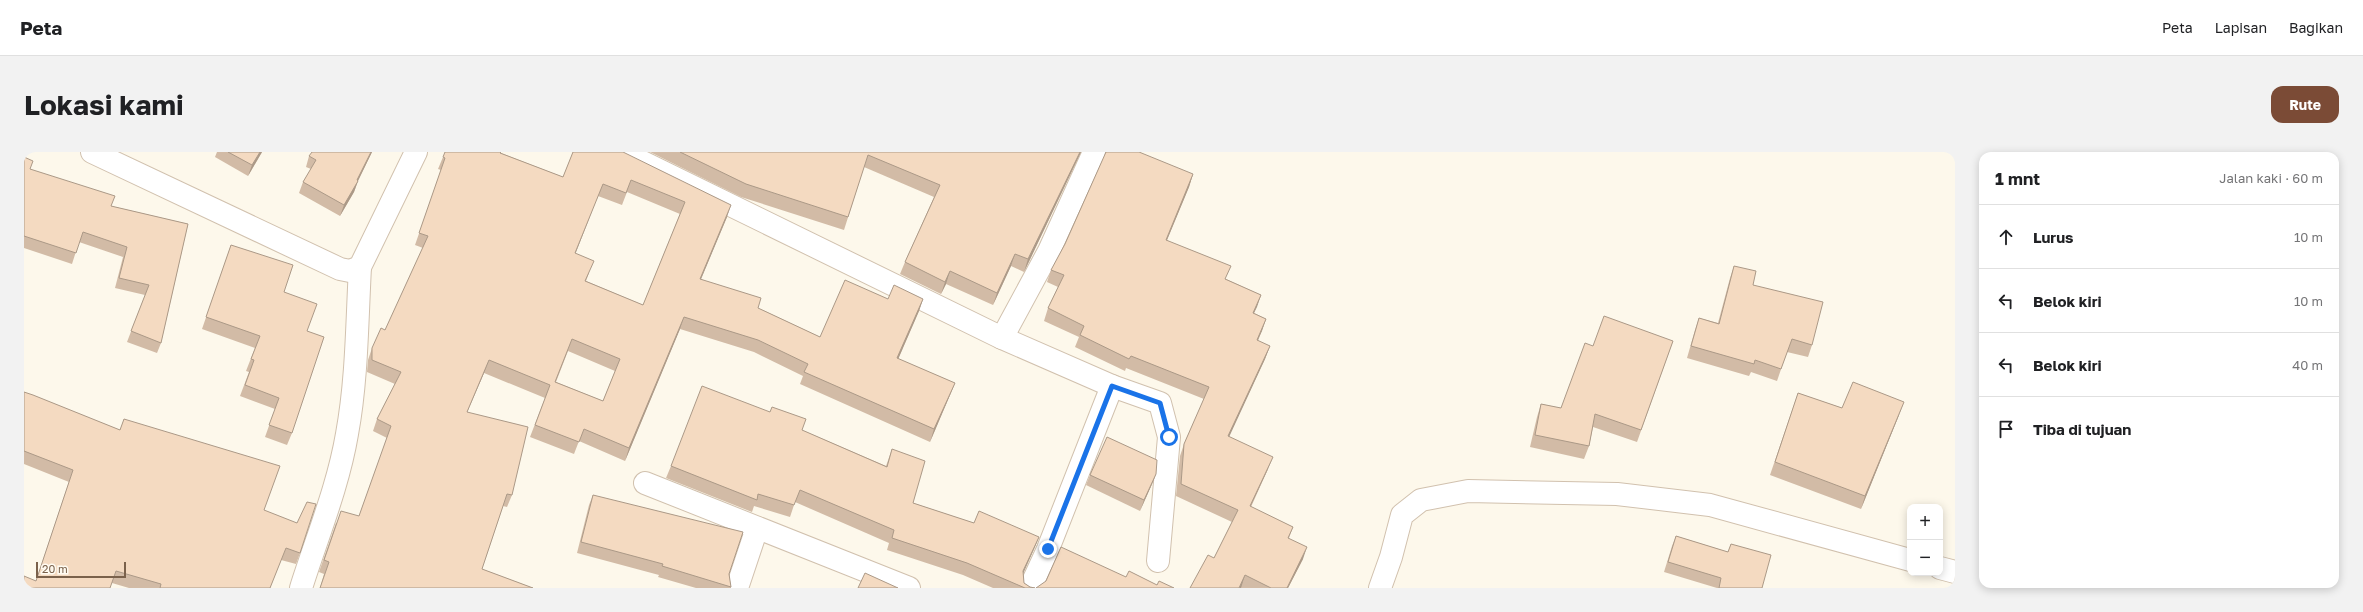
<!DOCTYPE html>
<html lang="id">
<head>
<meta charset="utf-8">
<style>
  body { margin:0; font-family:"Golos Text",sans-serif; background:#f2f2f2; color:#202124 }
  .controls { position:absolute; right:12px; bottom:12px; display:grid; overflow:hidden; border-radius:8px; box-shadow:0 2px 10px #0003 }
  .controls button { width:36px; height:36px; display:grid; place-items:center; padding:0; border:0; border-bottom:1px solid #e0e0e0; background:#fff; color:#202124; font:20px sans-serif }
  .scale { position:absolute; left:12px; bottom:10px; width:90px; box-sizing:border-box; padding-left:4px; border:2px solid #7a614b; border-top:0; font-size:11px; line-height:14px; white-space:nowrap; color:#7a614b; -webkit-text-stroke:3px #fffbf2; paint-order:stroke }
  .stop { position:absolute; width:12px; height:12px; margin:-9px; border:3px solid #1a73e8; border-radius:50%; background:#fff }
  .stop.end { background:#1a73e8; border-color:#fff; box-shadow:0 1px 4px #0008 }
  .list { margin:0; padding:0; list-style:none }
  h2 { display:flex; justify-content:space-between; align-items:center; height:52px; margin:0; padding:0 16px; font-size:17px }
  h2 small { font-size:13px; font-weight:400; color:#757577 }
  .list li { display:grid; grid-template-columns:26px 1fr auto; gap:12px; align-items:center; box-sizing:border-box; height:64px; padding:0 16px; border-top:1px solid #e0e0e0 }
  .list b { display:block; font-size:15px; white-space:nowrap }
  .list em { font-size:13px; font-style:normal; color:#757577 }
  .icon { flex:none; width:22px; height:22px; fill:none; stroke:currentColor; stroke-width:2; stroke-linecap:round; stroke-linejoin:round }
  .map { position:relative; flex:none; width:1931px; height:436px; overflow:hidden; border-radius:12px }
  header { display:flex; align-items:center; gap:24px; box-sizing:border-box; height:56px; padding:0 20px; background:#fff; border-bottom:1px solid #e0e0e0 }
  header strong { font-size:19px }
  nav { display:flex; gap:22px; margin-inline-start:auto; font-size:14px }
  .intro { display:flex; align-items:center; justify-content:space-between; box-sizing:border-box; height:96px; padding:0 24px }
  h1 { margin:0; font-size:28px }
  .button { padding:10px 18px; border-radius:12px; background:#7b4b36; color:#fff; font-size:14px; font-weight:700 }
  main { display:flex; gap:24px; padding:0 24px }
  aside { flex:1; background:#fff; border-radius:12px; box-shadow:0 2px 10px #0003 }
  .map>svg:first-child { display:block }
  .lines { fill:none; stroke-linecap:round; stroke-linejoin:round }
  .street-casing { stroke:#d1c1ae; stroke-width:24 }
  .street { stroke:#fff; stroke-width:22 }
  .wall { fill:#d2bba6; fill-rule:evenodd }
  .shaded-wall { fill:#ab9987 }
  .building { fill:#f4dac1; stroke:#ab9987; fill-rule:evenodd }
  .route { stroke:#1a73e8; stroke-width:5 }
</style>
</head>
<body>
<header>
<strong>Peta</strong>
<nav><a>Peta</a><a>Lapisan</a><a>Bagikan</a></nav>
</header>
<div class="intro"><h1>Lokasi kami</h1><a class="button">Rute</a></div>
<main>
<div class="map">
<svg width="1931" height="436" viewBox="0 0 1931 436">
  <rect width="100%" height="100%" fill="#fdf8eb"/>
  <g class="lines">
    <defs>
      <g id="street">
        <path d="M68 0 316 117 326 119 336 115 392 0"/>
        <path d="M598 0 978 186 1088 234 1136 251 1145 285 1134 409"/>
        <path d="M978 186 1025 99 1070 0"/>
        <path d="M621 331 885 436"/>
        <path d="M1916 416 1931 420"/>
        <path d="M277 436C293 385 314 335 323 282 333 228 333 170 336 115"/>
        <path d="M713 436 733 376"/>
        <path d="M1006 436 1024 397 1088 234"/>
        <path d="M1356 436 1367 405 1378 363 1397 348 1444 339 1593 342 1686 353 1886 408"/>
      </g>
    </defs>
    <use href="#street" class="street-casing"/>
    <use href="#street" class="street"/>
  </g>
  <g class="wall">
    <path d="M193 0H238L224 24 191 5Z"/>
    <path d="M348 0 334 29 330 40 316 64 275 41 279 30 287 17 282 15 285 4Z"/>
    <path d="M549 0 703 65 677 127 734 156 796 185 864 147H899L895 159 874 207 931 231 926 243 906 290 776 232 779 224 730 200 656 177 601 309 555 289 550 302 506 285 521 246 460 221 443 260 488 343 483 355 479 354 458 417 509 436H296L300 422 295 420 312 371 335 364 363 286 349 279 353 267 371 232 343 220 344 208 348 196 361 178 399 96 391 93 417 18 414 17 419 5 477 1 539 25ZM603 40 656 62 619 153 562 129 565 121 551 101 574 44 598 53ZM544 199 591 219 579 249 532 230Z"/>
    <path d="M626 0H1057L1000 120 987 114 969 153 922 132 917 142 876 122 881 110 910 45 840 15 820 78 717 45Z"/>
    <path d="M0 5 6 17 87 54 164 72 137 191 133 201 103 190 121 143 91 136 99 105 55 90 48 112 0 96Z"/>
    <path d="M1169 22 1165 35 1143 88 1202 127 1237 143 1230 161 1242 167 1234 189 1246 194 1241 207 1205 284 1244 317 1227 355 1269 375 1265 386 1279 407 1264 436H1217L1190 406 1208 370 1152 344 1156 304 1160 292 1180 247 1102 216 1101 219 1051 195 1055 185 1020 169 1024 156 1034 135 1023 130 1027 118Z"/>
    <path d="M207 93 260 140 283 179 268 281 263 293 241 285 251 257 216 244 225 220 222 219 231 196 178 177Z"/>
    <path d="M1710 114 1788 193 1784 205 1763 200 1753 229 1727 220 1725 224 1663 206 1671 178 1675 166 1694 171 1706 126Z"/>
    <path d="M1649 189 1613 290 1569 275 1565 294 1560 307 1506 295 1513 265 1517 252 1537 256 1569 194Z"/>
    <path d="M0 240 96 278 100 267 240 358 276 401 272 412 257 408 246 436H105L88 431 12 429 45 330 0 312Z"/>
    <path d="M1774 241 1818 256 1875 263 1837 357 1746 323Z"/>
    <path d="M778 278 862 314 868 297 889 351 950 371 1015 385 1010 397 999 421 1000 431 1006 435 1011 436H969L939 423 863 398 865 391 771 350 766 365 730 354 728 360 642 326 647 314Z"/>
    <path d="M1132 322 1128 332 1116 359 1062 333 1066 323Z"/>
    <path d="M569 343 705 422 707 435V436H672L634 425 635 423 553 401 565 353Z"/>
    <path d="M1652 384 1704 400 1707 392 1738 436H1693L1640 420 1648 394Z"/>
  </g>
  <g class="shaded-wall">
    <path d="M236 0H238L224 24 228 13Z"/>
    <path d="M347 0H348L330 37 334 29 330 40 316 64 320 53Z"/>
    <path d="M1056 0H1057L1000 120 1004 107Z"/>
    <path d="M1169 22 1165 35 1138 100 1142 88Z"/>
    <path d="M579 32 574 44 547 113 551 101Z"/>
    <path d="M707 53 703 65 672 139 676 127Z"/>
    <path d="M991 102 987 114 969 153 973 141Z"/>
    <path d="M926 119 922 132 917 142 921 130Z"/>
    <path d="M1237 143 1233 155 1224 173 1229 161Z"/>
    <path d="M899 147 895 159 869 219 873 206Z"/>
    <path d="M660 165 656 177 601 309 605 296Z"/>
    <path d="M1242 167 1238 179 1228 200 1233 188Z"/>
    <path d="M1246 194 1241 207 1200 296 1204 284Z"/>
    <path d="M465 208 460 221 438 272 443 260Z"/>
    <path d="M931 231 926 243 906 290 910 277Z"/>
    <path d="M1880 250 1875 263 1837 357 1841 344Z"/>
    <path d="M1249 305 1244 317 1221 366 1226 354Z"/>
    <path d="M1132 322 1128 332 1116 359 1120 348Z"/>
    <path d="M1015 385 1010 397 995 431 999 419Z"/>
    <path d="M1283 395 1279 407 1264 436H1263Z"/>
    <path d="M1221 423 1217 436H1215Z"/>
  </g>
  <g class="building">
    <path d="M204 0H236L228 13Z"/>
    <path d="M288 0H347L333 28 334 29 320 53 279 30 292 8 285 4Z"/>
    <path d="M421 0H477L476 1 539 25 549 0H599L707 53 676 127 737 146 734 156 796 185 821 128 864 147 870 133 899 147 873 206 931 231 910 277 780 220 784 212 734 188 660 165 605 296 560 277 555 290 511 273 526 233 465 208 443 260 504 275 488 343 483 342 458 417 509 436H296L305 410 300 408 317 359 335 364 367 274 353 267 377 220 348 208V196L357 176 361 178 404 84 395 81 421 6 419 5ZM607 28 661 50 619 153 561 129 570 109 551 101 579 32 602 41ZM548 187 596 207 579 249 531 230Z"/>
    <path d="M656 0H1056L1004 107 991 102 973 141 926 119 921 130 881 110 916 33 844 3 824 65 722 32Z"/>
    <path d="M1082 0H1115L1169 22 1142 88 1207 114 1201 127 1237 143 1229 161 1242 167 1233 188 1246 194 1204 284 1249 305 1226 354 1269 375 1264 386 1283 395 1263 436H1247L1221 423 1215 436H1166L1184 403 1190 406 1214 358 1157 332 1160 292 1185 235 1107 204 1105 207 1056 183 1060 174 1024 156 1040 123 1027 118 1041 92Z"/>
    <path d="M0 5 9 9 6 17 91 44 87 54 164 72 137 191 107 179 125 133 95 126 103 95 59 80 52 101 0 84Z"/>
    <path d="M207 93 269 113 260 140 293 152 283 179 300 185 268 281 245 273 255 246 221 233 230 208 227 207 236 184 182 165Z"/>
    <path d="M1710 114 1732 119 1729 133 1799 150 1788 193 1768 187 1757 217 1731 208 1730 212 1667 194 1675 166 1695 172Z"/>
    <path d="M1580 164 1649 189 1617 278 1571 262 1565 294 1511 283 1517 252 1537 256 1561 191 1569 194Z"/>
    <path d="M1829 230 1880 250 1841 344 1751 310 1774 241 1818 256Z"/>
    <path d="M678 234 746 260 748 255 782 267 778 278 863 315 868 297 901 309 889 351 950 371 955 359 1015 385 999 419 1000 431 1006 435 1011 436H1001L943 411 868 386 870 378 776 338 770 353 734 342 733 348 647 314Z"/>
    <path d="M0 240 9 243 96 278 100 267 256 314 240 358 273 371 283 350 292 352 276 401 262 396 246 436H136L137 432 92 419 86 436H0V424L12 429 49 318 0 299Z"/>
    <path d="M1083 285 1133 308 1132 322 1120 348 1066 323Z"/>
    <path d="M569 343 719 380 705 422 707 435 638 414 639 412 557 390Z"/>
    <path d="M1652 384 1704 400 1707 392 1747 403 1738 436H1695L1697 426 1644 410Z"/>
    <path d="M1037 395 1102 425 1105 419 1133 433 1135 429 1150 436H1012L1022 429Z"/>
    <path d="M841 421 874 436H834Z"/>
  </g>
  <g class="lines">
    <path class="route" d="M1024 397 1088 234 1136 251 1145 285"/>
  </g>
</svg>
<div class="controls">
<button>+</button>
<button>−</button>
</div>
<div class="scale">20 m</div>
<div class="stop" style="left:1145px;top:285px"></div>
<div class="stop end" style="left:1024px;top:397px"></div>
</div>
<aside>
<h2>1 mnt<small>Jalan kaki · 60 m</small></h2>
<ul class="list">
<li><svg class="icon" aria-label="ahead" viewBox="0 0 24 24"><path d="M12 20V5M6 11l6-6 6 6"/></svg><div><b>Lurus</b></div><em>10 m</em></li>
<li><svg class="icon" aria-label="left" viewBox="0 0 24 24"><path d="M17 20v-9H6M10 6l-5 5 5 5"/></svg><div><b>Belok kiri</b></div><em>10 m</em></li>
<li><svg class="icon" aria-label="left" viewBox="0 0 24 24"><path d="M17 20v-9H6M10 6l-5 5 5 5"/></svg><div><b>Belok kiri</b></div><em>40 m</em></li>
<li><svg class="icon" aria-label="arrive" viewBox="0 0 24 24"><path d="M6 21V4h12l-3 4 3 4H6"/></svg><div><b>Tiba di tujuan</b></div></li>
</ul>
</aside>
</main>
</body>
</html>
